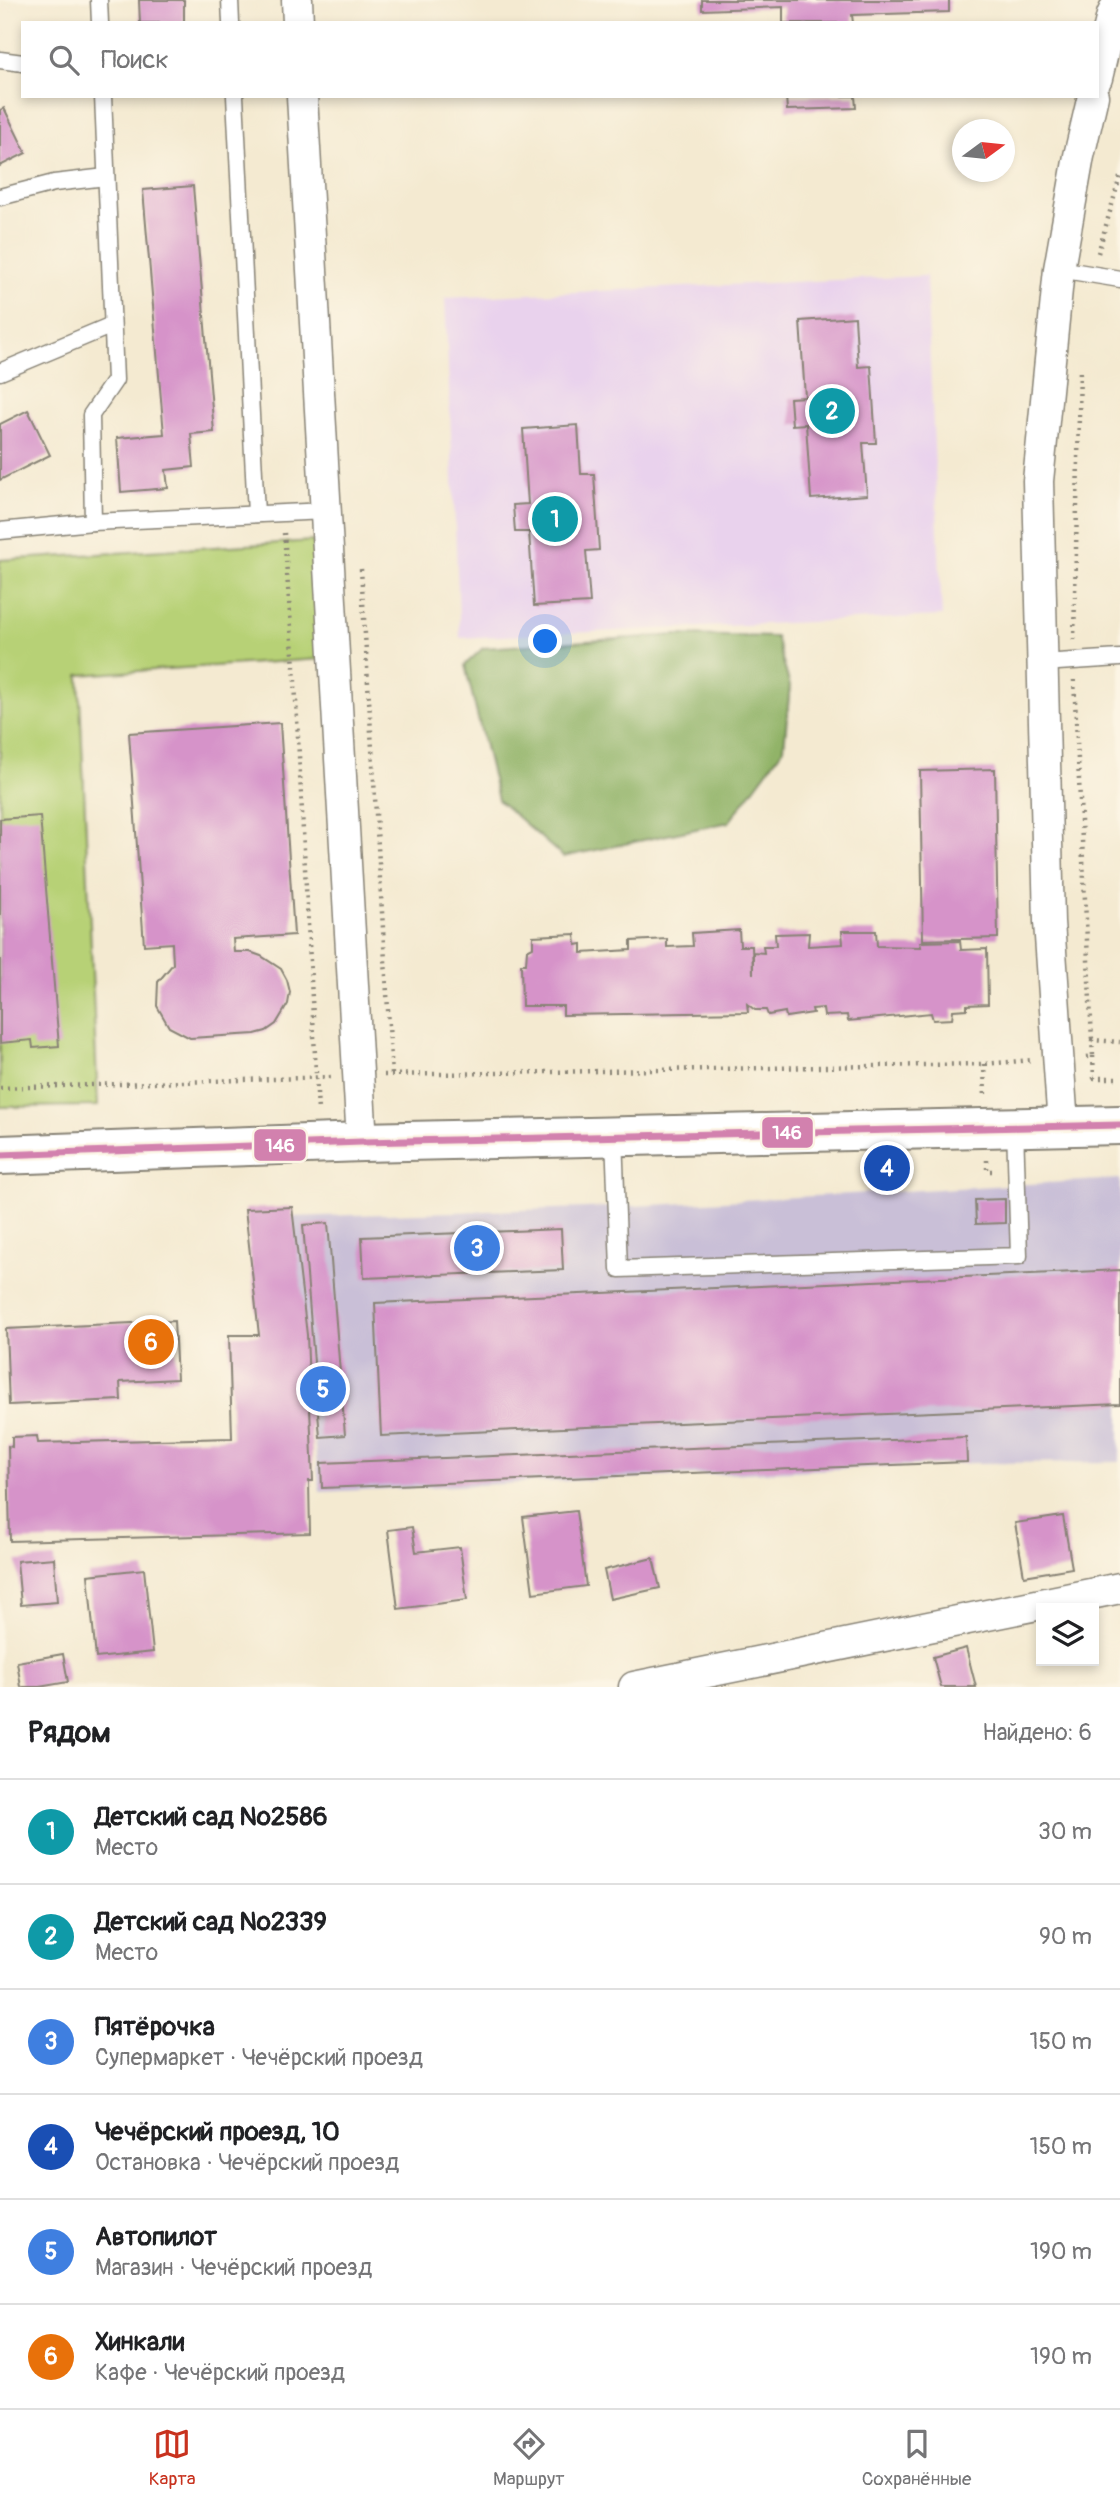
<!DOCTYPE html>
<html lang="ru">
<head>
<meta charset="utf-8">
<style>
  body { margin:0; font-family:Pangolin,sans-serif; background:#f2f2f2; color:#202124 }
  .controls { position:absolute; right:21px; bottom:21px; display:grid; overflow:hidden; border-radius:0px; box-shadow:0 4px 10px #0003 }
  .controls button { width:63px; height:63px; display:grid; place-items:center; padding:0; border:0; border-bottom:2px solid #e0e0e0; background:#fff; color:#202124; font:35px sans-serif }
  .compass { position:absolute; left:952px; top:119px; width:63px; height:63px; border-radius:50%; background:#fff; box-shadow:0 4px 10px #0003; rotate:75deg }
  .you { position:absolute; left:546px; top:642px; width:24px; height:24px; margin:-18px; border:5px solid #fff; border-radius:50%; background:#1a73e8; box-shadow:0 0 0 10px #1a73e833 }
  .badge { display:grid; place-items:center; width:46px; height:46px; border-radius:50%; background:#c8321e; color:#fff; font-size:23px; font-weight:700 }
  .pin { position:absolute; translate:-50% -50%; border:4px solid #fff; box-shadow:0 2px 7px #0006 }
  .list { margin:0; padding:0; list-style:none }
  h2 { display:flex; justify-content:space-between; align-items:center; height:91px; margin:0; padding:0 28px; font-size:30px }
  h2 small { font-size:23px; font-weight:400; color:#757577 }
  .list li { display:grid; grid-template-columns:46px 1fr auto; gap:21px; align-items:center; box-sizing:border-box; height:105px; padding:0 28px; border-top:2px solid #e0e0e0 }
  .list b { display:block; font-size:26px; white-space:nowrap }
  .list p { margin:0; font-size:23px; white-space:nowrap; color:#757577 }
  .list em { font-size:23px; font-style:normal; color:#757577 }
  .icon { flex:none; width:38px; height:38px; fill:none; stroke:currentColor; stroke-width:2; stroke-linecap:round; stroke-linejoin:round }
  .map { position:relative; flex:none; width:1120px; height:1687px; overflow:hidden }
  .search { position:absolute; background:#fff; box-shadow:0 4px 10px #0003; left:21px; right:21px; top:21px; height:77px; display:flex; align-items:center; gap:18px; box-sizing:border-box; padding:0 24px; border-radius:0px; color:#757577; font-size:26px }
  .sheet { height:721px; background:#fff }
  nav { display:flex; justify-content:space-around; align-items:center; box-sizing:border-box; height:98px; border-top:2px solid #e0e0e0; background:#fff; font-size:19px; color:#757577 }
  nav a { display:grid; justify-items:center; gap:4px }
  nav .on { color:#c8321e }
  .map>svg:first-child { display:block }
  .built { fill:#e9d2ed }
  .industrial { fill:#c9bfd7 }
  .green { fill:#b7d176; stroke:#6a7649; stroke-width:2 }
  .forest { fill:#91b367; stroke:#566842; stroke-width:2 }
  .building { fill:#d693c9 }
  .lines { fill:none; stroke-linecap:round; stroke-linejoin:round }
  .service-casing { stroke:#888376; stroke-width:19 }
  .minor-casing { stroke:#888376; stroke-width:33 }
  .secondary-casing { stroke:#888376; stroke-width:42 }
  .path { stroke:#888376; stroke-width:4.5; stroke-dasharray:2 5; stroke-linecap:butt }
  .service { stroke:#fff; stroke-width:16 }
  .minor { stroke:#fff; stroke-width:30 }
  .secondary { stroke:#fff; stroke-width:38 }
  .bus-1-casing { stroke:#fcf5e5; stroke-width:12 }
  .bus-1 { stroke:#d281ae; stroke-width:7 }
  .line-badge { stroke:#fcf5e5; stroke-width:2.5 }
  .badge-label { font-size:19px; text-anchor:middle; font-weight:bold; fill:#fff }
</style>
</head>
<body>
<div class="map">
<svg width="1120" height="1687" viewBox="0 0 1120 1687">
  <rect width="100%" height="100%" fill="#fcf5e5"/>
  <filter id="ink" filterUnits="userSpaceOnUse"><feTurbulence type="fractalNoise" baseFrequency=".0143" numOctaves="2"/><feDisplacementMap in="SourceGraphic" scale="14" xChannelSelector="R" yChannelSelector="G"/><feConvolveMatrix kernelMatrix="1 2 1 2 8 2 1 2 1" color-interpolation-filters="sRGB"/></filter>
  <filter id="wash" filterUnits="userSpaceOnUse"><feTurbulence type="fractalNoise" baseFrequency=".00686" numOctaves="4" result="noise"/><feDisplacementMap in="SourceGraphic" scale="28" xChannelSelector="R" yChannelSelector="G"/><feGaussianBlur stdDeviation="1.57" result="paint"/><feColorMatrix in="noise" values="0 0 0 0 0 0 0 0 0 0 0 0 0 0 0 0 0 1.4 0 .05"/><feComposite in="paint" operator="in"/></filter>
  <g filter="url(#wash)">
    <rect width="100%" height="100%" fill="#f4ead1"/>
    <path class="built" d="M926 276 942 616 460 638 445 298Z"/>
    <path class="industrial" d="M1120 1179V1462L975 1463 320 1492 289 1217 617 1207Z"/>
    <path class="green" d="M313 541 320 659 79 675 98 1106 0 1107V560Z"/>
    <path class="forest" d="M677 635 776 637 790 686 784 748 729 822 563 857 498 800 465 665 483 648Z"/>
    <g id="blocks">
      <g class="building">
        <path d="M139 0H184V23H140Z"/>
        <path d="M702 0H949V12L852 15 853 23H783V7L702 10Z"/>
        <path d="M786 96H855L856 108 787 110Z"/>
        <path d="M4 108 26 153 0 166V110Z"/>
        <path d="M193 186 214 432 191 434 194 467 166 470 168 488 121 492 117 438 164 434 143 190Z"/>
        <path d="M855 317 858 367 871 366 876 443H863L867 495 811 499 806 424 792 425 790 398 805 397 800 321Z"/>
        <path d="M28 410 50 455 0 480V424Z"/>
        <path d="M578 425 581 474H594L599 550 586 551 590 603 534 606 529 532H515L513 505 528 504 523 429Z"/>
        <path d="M280 723 294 935 233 939 234 952H250L261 956 281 969 287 980 290 992 288 1004 276 1024 266 1031 255 1034 190 1038 169 1027 157 1006 158 982 173 964 172 943 144 945 129 733Z"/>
        <path d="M995 769 998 938 923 940 920 771Z"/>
        <path d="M40 816 59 1046 33 1048 32 1040 0 1043V819Z"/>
        <path d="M739 930 740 946H752L753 974V952L764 953 763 946H776L775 934 809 933 808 946 843 944 842 931H876L877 946 921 947 920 942 960 941 961 950 987 949 988 1004 967 1005V1009L953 1010 952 1019 933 1020 931 1013 848 1021 847 1015 824 1016 823 1008 812 1009 813 1013 786 1017 785 1012 768 1015 766 1010H755L747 1004 748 1012 563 1015V1006H522L521 964H526L527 950 533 947V936L575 934 576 945 582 944V953L631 950V941L667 939V947L693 946 692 933Z"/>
        <path d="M1005 1199V1223L976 1224 975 1200Z"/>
        <path d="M292 1207 307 1335 313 1481H309L310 1533 10 1541 8 1446 12 1447V1437L37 1436 38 1443 232 1438 229 1335H259L245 1209Z"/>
        <path d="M328 1223 345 1435 320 1437 303 1225Z"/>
        <path d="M561 1229 563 1270 364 1278 362 1237Z"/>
        <path d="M1120 1270V1404L381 1436 375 1303Z"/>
        <path d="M174 1321 177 1379 120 1382 121 1400 9 1405 6 1329Z"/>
        <path d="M966 1437 967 1462 322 1488 321 1463Z"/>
        <path d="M576 1511 586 1586 533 1593 523 1517Z"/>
        <path d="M1063 1516 1072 1568 1024 1576 1015 1523Z"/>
        <path d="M412 1527 416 1552 460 1547 467 1600 398 1609 388 1530Z"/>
        <path d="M54 1558 57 1602 21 1605 17 1561Z"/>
        <path d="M653 1558 660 1588 610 1599 604 1570Z"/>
        <path d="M144 1569 153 1652 96 1658 88 1575Z"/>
        <path d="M966 1648 976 1687H941L933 1657Z"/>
        <path d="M63 1654 68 1682 39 1687H21L17 1662Z"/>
      </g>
    </g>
  </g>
  <g filter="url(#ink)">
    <use href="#blocks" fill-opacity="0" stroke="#888376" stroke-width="2"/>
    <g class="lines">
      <defs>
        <g id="service">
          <path d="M99 0 100 23"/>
          <path d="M230 0 231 23"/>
          <path d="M0 60 23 63"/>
          <path d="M235 96 256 514"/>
          <path d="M0 197 54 183 106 177"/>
          <path d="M1059 269 1120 279"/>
          <path d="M0 372 112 325"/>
          <path d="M93 522 91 415 115 380 103 96"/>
          <path d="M0 531 93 522 326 511"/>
          <path d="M1042 663 1120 658"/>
          <path d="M614 1136 619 1269 1019 1256 1015 1127"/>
        </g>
        <g id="minor">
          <path d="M297 0 298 23"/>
          <path d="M1097 78 1112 15 1119 0"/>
          <path d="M302 96 362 1142"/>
          <path d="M1063 1126 1049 922 1038 481 1059 269 1079 156 1093 96"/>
          <path d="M634 1687 1120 1588"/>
        </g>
        <path id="secondary" d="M0 1155 362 1142 1120 1125"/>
      </defs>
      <use href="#service" class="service-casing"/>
      <use href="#minor" class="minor-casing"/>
      <use href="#secondary" class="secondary-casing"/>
      <g class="path">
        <path d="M1098 253 1120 177"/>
        <path d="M284 533 295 681 318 1111"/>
        <path d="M361 569 392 1075"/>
        <path d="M1074 640 1080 369"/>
        <path d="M1074 680 1092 1040"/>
        <path d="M1093 1056 1094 1078H1120"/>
        <path d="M1087 1057 1093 1056 1092 1040 1120 1042"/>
        <path d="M984 1064 985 1098"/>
        <path d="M384 1075 984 1064 1033 1060"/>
        <path d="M0 1088 333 1077"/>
        <path d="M987 1160V1171H995"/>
      </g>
      <use href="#service" class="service"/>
      <use href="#minor" class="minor"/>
      <use href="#secondary" class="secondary"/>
      <defs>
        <path id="bus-1" d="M0 1155 362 1142 1120 1125"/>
      </defs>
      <use href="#bus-1" class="bus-1-casing"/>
      <use href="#bus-1" class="bus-1"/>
    </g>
  </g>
  <g class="line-badge">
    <rect x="761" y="1116" width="53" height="33" rx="7" fill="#d281ae"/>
    <rect x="253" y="1128" width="54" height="34" rx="7" fill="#d281ae"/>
  </g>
  <g class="badge-label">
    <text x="787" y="1139">146</text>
    <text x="280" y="1152">146</text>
  </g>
</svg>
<div class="controls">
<button><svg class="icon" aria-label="layers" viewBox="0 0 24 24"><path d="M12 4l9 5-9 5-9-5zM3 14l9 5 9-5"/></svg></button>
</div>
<svg class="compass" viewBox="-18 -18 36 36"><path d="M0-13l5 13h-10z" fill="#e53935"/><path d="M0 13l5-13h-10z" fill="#757577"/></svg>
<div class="you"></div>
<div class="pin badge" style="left:555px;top:519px;background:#0f9aa8">1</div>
<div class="pin badge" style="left:832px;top:411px;background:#0f9aa8">2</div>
<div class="pin badge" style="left:477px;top:1248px;background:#3f7fe0">3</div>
<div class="pin badge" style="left:887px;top:1168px;background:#1a4fb4">4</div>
<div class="pin badge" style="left:323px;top:1389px;background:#3f7fe0">5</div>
<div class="pin badge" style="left:151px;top:1342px;background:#e8710a">6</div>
<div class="search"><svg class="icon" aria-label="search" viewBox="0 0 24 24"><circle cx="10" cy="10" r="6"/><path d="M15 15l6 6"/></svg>Поиск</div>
</div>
<section class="sheet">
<h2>Рядом<small>Найдено: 6</small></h2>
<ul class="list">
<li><span class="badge" style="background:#0f9aa8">1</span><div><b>Детский сад №2586</b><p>Место</p></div><em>30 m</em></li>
<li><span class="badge" style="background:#0f9aa8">2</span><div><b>Детский сад №2339</b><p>Место</p></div><em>90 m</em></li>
<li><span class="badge" style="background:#3f7fe0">3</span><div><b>Пятёрочка</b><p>Супермаркет · Чечёрский проезд</p></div><em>150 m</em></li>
<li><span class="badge" style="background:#1a4fb4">4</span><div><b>Чечёрский проезд, 10</b><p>Остановка · Чечёрский проезд</p></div><em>150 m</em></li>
<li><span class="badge" style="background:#3f7fe0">5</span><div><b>Автопилот</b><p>Магазин · Чечёрский проезд</p></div><em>190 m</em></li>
<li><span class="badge" style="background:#e8710a">6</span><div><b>Хинкали</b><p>Кафе · Чечёрский проезд</p></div><em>190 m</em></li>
</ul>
</section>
<nav>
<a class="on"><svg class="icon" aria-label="map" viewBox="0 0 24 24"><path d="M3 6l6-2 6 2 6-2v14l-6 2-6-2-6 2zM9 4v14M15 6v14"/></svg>Карта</a>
<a><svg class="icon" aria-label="directions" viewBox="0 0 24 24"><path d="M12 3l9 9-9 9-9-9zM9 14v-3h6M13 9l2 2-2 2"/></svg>Маршрут</a>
<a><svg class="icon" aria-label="saved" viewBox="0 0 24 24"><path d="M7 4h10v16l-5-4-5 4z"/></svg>Сохранённые</a>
</nav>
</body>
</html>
